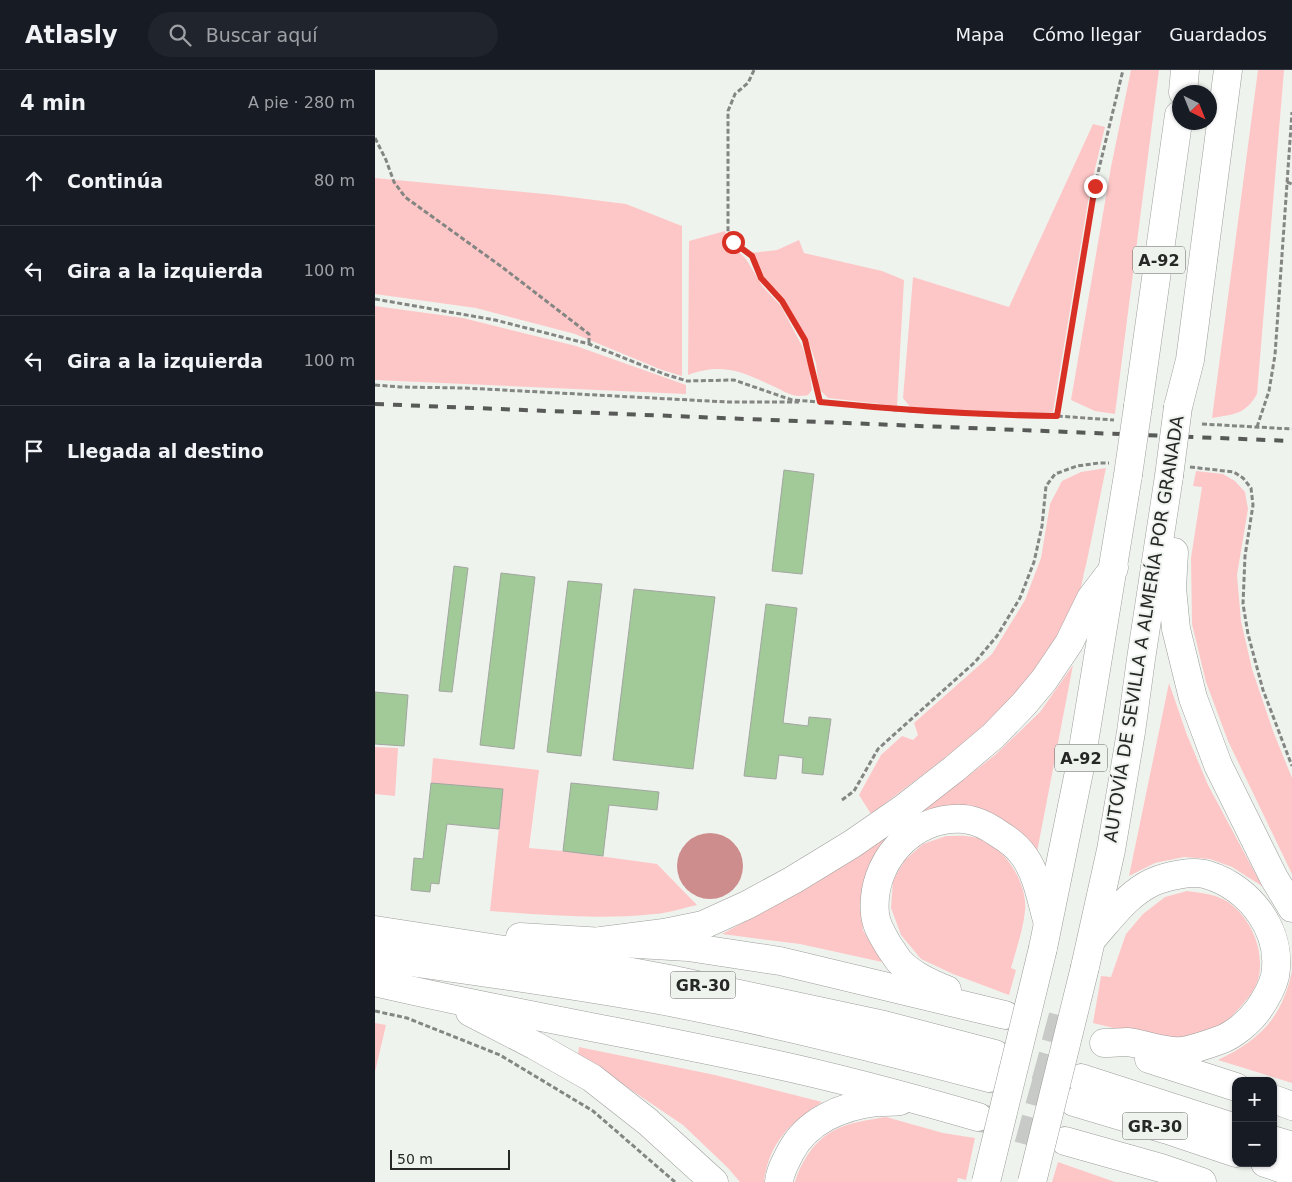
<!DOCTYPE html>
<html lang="es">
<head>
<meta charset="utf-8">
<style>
  body { margin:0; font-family:"DejaVu Sans",sans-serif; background:#20242c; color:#f1f3f6 }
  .controls { position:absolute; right:15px; bottom:15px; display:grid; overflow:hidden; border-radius:10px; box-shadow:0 1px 4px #0004 }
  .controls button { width:45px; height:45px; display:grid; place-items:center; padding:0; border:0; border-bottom:1px solid #363941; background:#171b24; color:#f1f3f6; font:25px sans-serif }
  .compass { position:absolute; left:797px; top:15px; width:45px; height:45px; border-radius:50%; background:#171b24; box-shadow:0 1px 4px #0004; rotate:137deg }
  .scale { position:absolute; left:15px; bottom:12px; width:120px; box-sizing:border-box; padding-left:5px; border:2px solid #262826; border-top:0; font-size:14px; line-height:18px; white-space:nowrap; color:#262826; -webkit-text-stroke:4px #eff3ee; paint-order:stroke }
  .stop { position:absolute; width:15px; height:15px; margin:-11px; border:4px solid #d93025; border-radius:50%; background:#fff }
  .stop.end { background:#d93025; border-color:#fff; box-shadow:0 1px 5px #0008 }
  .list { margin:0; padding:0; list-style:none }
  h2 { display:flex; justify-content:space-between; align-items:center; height:65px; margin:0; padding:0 20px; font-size:21px }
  h2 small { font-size:16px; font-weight:400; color:#9ea1a6 }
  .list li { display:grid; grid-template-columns:32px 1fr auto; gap:15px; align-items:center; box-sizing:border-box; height:90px; padding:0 20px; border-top:1px solid #363941 }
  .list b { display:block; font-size:19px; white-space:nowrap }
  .list em { font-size:16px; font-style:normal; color:#9ea1a6 }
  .icon { flex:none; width:28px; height:28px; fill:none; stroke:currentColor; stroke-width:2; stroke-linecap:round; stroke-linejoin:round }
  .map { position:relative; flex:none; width:917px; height:1112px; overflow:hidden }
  header { display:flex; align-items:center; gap:30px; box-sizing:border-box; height:70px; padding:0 25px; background:#171b24; border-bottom:1px solid #363941 }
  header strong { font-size:24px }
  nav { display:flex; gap:28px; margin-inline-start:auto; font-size:18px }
  .search { width:350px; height:45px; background:#20242c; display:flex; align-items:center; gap:12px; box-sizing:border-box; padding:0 18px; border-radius:28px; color:#9ea1a6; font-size:19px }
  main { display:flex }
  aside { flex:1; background:#171b24 }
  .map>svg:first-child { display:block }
  .green { fill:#fec7c7 }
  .water { fill:#cd8d8d }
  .building { fill:#a2c998; stroke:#a2a6a1 }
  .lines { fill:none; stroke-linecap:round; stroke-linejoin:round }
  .motorway-tunnel { stroke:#c7cac6; stroke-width:28; stroke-dasharray:28 14; stroke-linecap:butt }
  .motorway-casing { stroke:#9c9f9b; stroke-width:29 }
  .path { stroke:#848683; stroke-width:3; stroke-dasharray:5 2.5; stroke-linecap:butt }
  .motorway { stroke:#fff; stroke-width:28 }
  .rail { stroke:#575a57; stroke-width:4; stroke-dasharray:9 9; stroke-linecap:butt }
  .motorway-bridge-casing { stroke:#9c9f9b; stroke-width:29; stroke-linecap:butt }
  .motorway-bridge { stroke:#fff; stroke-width:28 }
  .route { stroke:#d93025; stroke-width:6 }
  .labels { text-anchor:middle; stroke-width:4; stroke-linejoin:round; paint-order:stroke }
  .shield { fill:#eff3ee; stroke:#626562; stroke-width:1 }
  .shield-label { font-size:16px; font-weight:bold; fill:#262826 }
  .street-label { font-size:18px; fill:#262826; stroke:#eff3ee }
</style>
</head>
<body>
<header>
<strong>Atlasly</strong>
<div class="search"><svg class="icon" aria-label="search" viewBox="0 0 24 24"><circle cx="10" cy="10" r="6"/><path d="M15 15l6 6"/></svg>Buscar aquí</div>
<nav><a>Mapa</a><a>Cómo llegar</a><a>Guardados</a></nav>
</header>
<main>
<aside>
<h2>4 min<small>A pie · 280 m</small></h2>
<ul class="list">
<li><svg class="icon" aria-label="ahead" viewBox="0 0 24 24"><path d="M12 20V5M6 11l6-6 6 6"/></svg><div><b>Continúa</b></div><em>80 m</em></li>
<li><svg class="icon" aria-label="left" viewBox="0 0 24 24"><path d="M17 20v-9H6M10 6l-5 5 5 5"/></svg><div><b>Gira a la izquierda</b></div><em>100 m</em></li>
<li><svg class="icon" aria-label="left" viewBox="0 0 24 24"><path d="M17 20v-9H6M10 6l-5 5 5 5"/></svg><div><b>Gira a la izquierda</b></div><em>100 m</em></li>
<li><svg class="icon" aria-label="arrive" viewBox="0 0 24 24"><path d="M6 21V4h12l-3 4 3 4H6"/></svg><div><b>Llegada al destino</b></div></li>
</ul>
</aside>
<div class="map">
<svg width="917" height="1112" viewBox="0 0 917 1112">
  <rect width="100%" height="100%" fill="#eff3ee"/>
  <g class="green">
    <path d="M756 0H784L740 344 720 341 696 330 736 97Z"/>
    <path d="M883 0H909L882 324C870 345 859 344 837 348Z"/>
    <path d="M718 54 730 57 715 120 678 342 646 343 536 338 528 328 538 207 634 237Z"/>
    <path d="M0 108 180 125 251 134 307 156V306L287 300 200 264 101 238 0 224Z"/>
    <path d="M350 161 353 171 371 189 388 217 406 236 427 276 434 297 437 320 433 325C418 328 413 323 400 317 368 302 348 292 313 305L314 171Z"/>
    <path d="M424 170 429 183 507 201 529 210 522 336 453 328 444 319 441 293 435 276 410 232 391 210 375 183 402 180Z"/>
    <path d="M0 236 88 248 201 276 311 315V324L0 310Z"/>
    <path d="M731 398C724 431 718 463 711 495 708 505 707 515 704 524 672 620 573 685 496 744L484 725 506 685 527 666 538 670 543 665 539 653 617 584 650 530 666 488 675 434 687 411 706 402Z"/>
    <path d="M821 401 848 404 860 411 870 422 873 439 862 505 866 551 877 599 898 661 917 708V804L853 671 831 612 817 554 816 488 827 417 818 416Z"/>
    <path d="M698 595 662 782 613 743 588 735 544 744 620 685 665 642Z"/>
    <path d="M794 613 812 665 833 715 887 816 857 797 835 789 809 787 780 793 754 806Z"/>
    <path d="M0 677 23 678 20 726 0 724Z"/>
    <path d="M58 688 164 700 154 778 188 781 282 794 322 835C308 838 294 843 280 844 225 850 170 845 115 841L128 720 56 713Z"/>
    <path d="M513 765 494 795 486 826 488 860 507 892 425 874 347 864 436 816Z"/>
    <path d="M571 766C580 766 589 765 598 767 628 773 653 812 650 841 648 860 641 880 636 898L641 900 634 925 578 904 546 889 526 865 516 838 518 810 530 790 548 774Z"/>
    <path d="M812 821C826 823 841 824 853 832 876 848 889 879 884 906 881 921 869 933 859 944 851 951 838 962 827 965 791 973 753 961 718 953L726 906 736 907 751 864 768 844 790 827Z"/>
    <path d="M917 901V1013L843 990C885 970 907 948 917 901Z"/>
    <path d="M0 953 11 955 0 1002Z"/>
    <path d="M204 977 340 1005 447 1032C415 1053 394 1072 389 1112H365L353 1098 308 1055 203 984Z"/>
    <path d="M511 1047 568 1063 600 1068 591 1110 583 1108 582 1112H420C422 1104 425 1098 429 1091 449 1056 474 1053 511 1047Z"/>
    <path d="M683 1092 740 1112H677Z"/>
  </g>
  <circle class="water" cx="335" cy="796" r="33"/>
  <g class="building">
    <path d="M409 400 439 404 427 504 397 501Z"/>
    <path d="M79 496 93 498 77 622 64 621Z"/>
    <path d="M126 503 160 507 139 679 105 675Z"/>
    <path d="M193 511 227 514 206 686 172 682Z"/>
    <path d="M259 519 340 527 318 699 238 690Z"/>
    <path d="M391 534 422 538 408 653 433 656 434 647 456 649 448 705 427 703 428 688 404 685 401 709 369 706Z"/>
    <path d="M0 622 33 625 29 676 0 674Z"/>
    <path d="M56 713 128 719 124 759 72 754 64 814 56 813 55 822 36 820 39 788 48 789Z"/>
    <path d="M196 713 284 722 282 740 234 735 228 786 188 781Z"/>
  </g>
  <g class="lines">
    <g class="motorway-tunnel">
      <path d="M630 945 711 967"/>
      <path d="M620 984 706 1008"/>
      <path d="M614 1008 699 1032"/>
      <path d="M603 1047 690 1071"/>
    </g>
    <defs>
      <g id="motorway">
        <path d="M808 22 810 0"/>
        <path d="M763 336 804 45"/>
        <path d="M803 337 815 290 853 0"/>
        <path d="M799 482 797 518 801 559 818 628 843 695 899 808 917 838"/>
        <path d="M0 860 193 890 294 909 509 955 620 984"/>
        <path d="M145 867 313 877 405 891 630 945"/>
        <path d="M717 869C735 849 752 824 778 812 792 806 818 800 833 805 875 818 908 861 900 906 897 919 890 930 883 940 874 952 859 965 845 970 834 974 820 979 808 981 790 983 770 974 752 972 745 972 737 973 729 973"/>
        <path d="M226 871 289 863 328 855 372 835 418 810 477 774 529 738 579 699 618 666 649 634 669 610 694 573 716 528 739 498"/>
        <path d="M668 878 705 697 753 405"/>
        <path d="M0 887C95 900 190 913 284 930 395 951 505 979 614 1008"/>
        <path d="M710 897 736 780 756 662 766 589 794 406"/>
        <path d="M0 912C131 943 263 964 394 993 464 1008 534 1027 603 1047"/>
        <path d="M572 920C555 913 537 905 524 891 521 887 518 882 515 878 509 868 501 856 500 844 495 793 537 745 589 749 601 750 614 757 624 764 634 770 642 776 649 786 662 804 666 829 672 850"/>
        <path d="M95 942 159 975 217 1008 273 1052 339 1112"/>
        <path d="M774 989 861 1017"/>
        <path d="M706 1008 861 1058"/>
        <path d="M898 1029 917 1036"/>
        <path d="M699 1032 793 1060 861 1083"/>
        <path d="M898 1070 917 1076"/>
        <path d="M690 1071 786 1098 827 1112"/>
        <path d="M890 1093 917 1102"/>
        <path d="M404 1112C405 1101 410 1093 415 1083 431 1051 467 1036 501 1032 509 1032 517 1032 525 1031"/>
      </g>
    </defs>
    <use href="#motorway" class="motorway-casing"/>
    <g class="path">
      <path d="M379 0 373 13 360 24 353 41V162L358 172 377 186 387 208 407 231 430 270 445 332 521 340 609 345 682 346 739 350"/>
      <path d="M0 68 11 90 19 112 30 127 127 197 214 264V274"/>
      <path d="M912 112 917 114"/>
      <path d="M0 229 120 250 214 274 289 304 312 311 359 310 417 330 445 332"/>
      <path d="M0 315 25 317 90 318 352 332H424"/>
      <path d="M682 346 720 115 748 0"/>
      <path d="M827 354 917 359"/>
      <path d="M882 357 894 321 900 285 917 42"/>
      <path d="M815 397 859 402 868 408 876 418 878 435 870 486 868 534 873 564 888 620 917 696"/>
      <path d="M467 730 479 721 503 679 600 592 622 566 645 528 659 492 667 456 671 416 680 404 702 396 724 393H734"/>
      <path d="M0 941 32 948 125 985 218 1041 300 1112"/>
    </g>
    <use href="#motorway" class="motorway"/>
    <path class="rail" d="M0 334 917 371"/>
    <defs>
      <g id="motorway-bridge">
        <path d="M753 405 763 336"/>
        <path d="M794 406 803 337"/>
        <path d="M611 1112 668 878"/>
        <path d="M657 1112 710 897"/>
      </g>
    </defs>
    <use href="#motorway-bridge" class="motorway-bridge-casing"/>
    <use href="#motorway-bridge" class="motorway-bridge"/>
  </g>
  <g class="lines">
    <path class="route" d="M358 172 377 186 386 208 407 231 430 270 445 332C524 340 603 345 682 346L720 116"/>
  </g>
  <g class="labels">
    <g class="shield">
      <rect x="758" y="176.5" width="52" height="27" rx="4"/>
      <rect x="680" y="674.5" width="52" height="27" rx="4"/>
      <rect x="295.5" y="901.5" width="65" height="27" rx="4"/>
      <rect x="747.5" y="1042.5" width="65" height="27" rx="4"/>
    </g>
    <g class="shield-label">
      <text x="784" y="196">A-92</text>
      <text x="706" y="694">A-92</text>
      <text x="328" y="921">GR-30</text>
      <text x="780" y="1062">GR-30</text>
    </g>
    <g class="street-label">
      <text transform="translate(769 559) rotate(-81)" y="6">AUTOVÍA DE SEVILLA A ALMERÍA POR GRANADA</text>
    </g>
  </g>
</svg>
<div class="controls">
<button>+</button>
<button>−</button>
</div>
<svg class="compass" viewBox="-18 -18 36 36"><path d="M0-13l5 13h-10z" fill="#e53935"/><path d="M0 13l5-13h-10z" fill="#9ea1a6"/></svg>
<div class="scale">50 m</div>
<div class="stop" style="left:358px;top:172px"></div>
<div class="stop end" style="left:720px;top:116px"></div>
</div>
</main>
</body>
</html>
